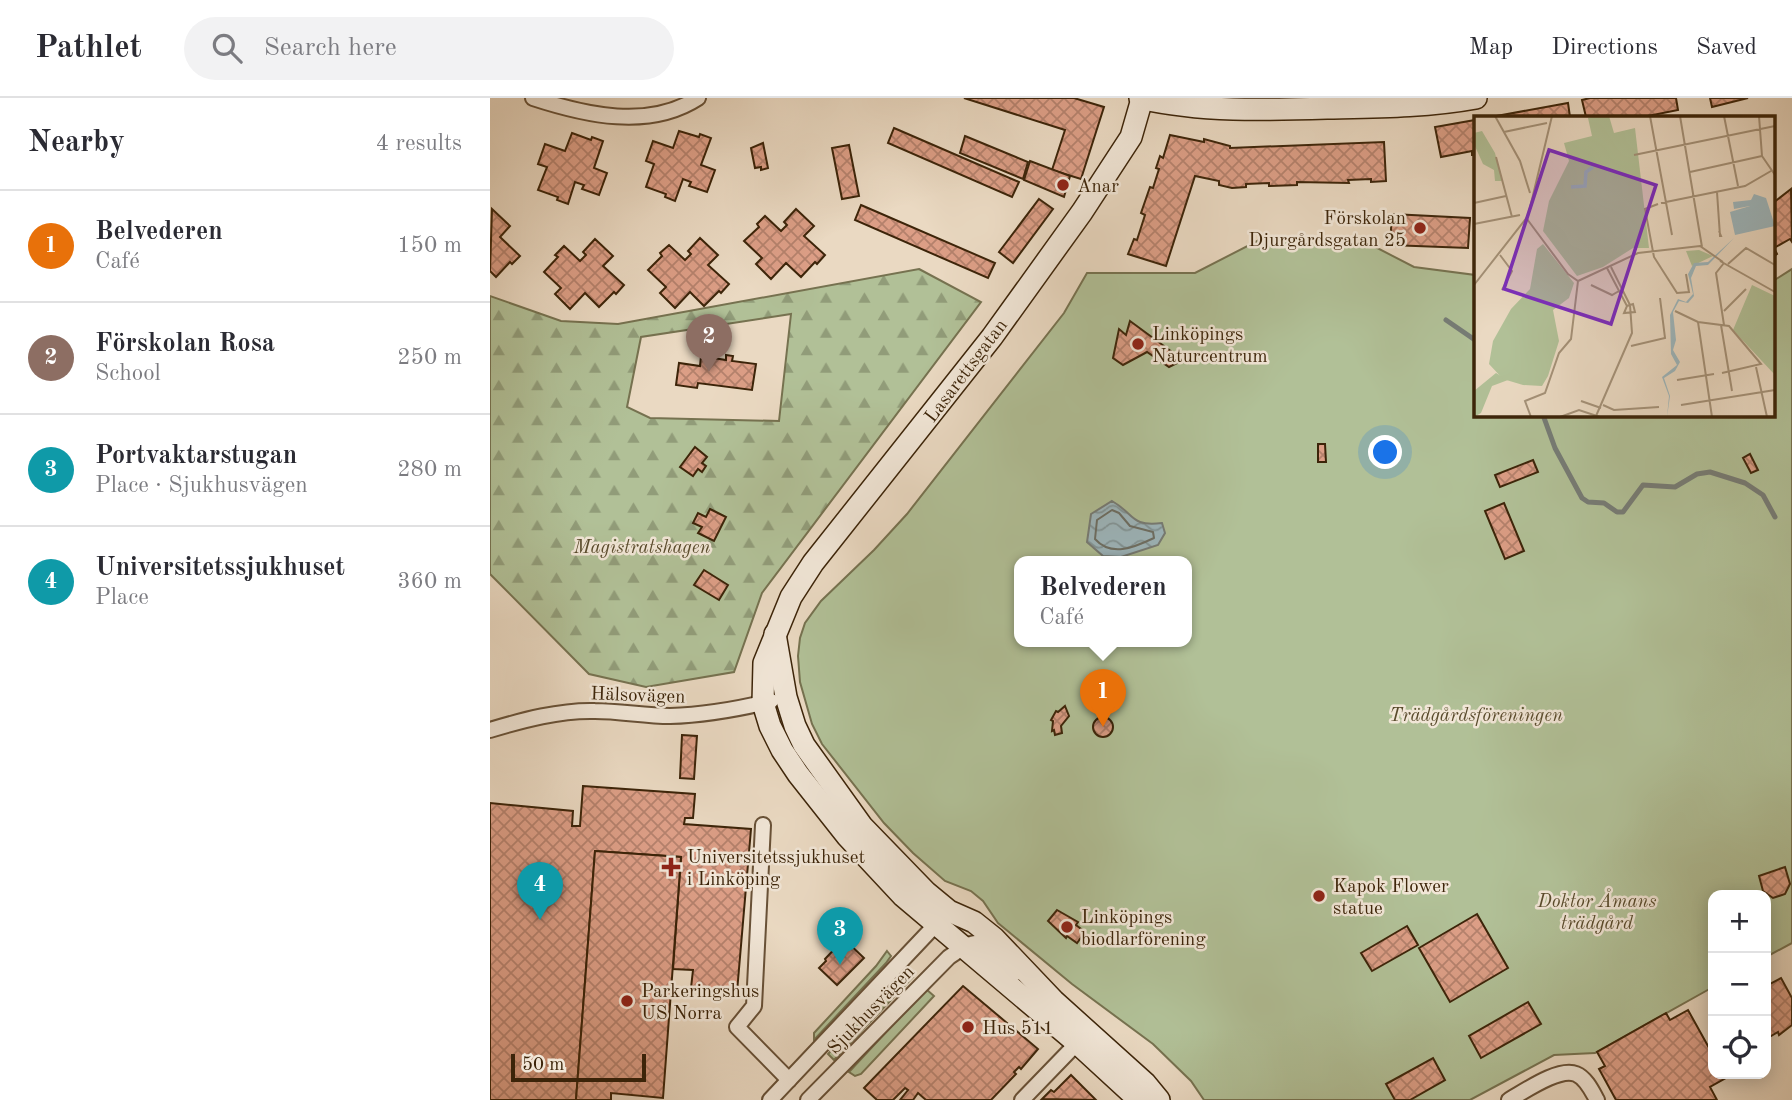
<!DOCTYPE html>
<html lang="en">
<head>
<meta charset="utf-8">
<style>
  body { margin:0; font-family:"Old Standard TT",serif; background:#f2f2f3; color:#2b2b33 }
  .controls { position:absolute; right:21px; bottom:21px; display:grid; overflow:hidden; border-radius:14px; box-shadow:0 4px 18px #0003 }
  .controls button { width:63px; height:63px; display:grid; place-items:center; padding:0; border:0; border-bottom:2px solid #e1e1e2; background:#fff; color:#2b2b33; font:35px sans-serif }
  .scale { position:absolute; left:21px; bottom:18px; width:135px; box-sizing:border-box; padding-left:7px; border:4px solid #3c2409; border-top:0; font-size:19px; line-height:24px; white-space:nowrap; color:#3c2409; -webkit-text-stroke:5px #f1e6d7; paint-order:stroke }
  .you { position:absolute; left:896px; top:355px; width:24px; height:24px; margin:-18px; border:5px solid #fff; border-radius:50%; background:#1a73e8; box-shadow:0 0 0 10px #1a73e833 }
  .badge { display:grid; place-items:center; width:46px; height:46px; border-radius:50%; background:#ea580c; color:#fff; font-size:23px; font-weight:700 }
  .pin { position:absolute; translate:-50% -58px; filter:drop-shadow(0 2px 4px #0008) }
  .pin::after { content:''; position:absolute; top:37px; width:24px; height:21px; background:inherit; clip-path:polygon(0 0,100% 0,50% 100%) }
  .popup { position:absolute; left:524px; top:458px; width:178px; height:91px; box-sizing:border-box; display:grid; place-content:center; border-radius:14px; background:#fff; filter:drop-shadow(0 2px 5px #0005); font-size:23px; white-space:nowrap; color:#7c7c81 }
  .popup b { font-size:26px; color:#2b2b33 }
  .popup::after { content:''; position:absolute; left:50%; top:100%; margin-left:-14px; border:14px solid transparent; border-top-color:#fff }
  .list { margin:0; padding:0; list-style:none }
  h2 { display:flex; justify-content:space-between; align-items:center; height:91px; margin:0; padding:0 28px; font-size:30px }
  h2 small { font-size:23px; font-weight:400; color:#7c7c81 }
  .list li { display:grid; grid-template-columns:46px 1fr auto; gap:21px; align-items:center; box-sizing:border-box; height:112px; padding:0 28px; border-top:2px solid #e1e1e2 }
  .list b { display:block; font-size:26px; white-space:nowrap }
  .list p { margin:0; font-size:23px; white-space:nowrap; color:#7c7c81 }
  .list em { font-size:23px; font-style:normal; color:#7c7c81 }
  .icon { flex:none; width:38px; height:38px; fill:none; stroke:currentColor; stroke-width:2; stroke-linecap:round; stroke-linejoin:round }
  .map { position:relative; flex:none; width:1302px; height:1002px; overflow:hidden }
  header { display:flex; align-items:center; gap:42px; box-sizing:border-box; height:98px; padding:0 35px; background:#fff; border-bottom:2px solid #e1e1e2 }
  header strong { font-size:33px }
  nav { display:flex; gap:38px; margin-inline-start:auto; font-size:24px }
  .search { width:490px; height:63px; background:#f2f2f3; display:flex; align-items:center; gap:18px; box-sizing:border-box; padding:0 24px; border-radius:38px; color:#7c7c81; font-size:26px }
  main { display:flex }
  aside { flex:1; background:#fff }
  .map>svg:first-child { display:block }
  .green { fill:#b1c097; stroke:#767250; stroke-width:2; fill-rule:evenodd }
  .forest { fill:url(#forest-firs); stroke:#767250; stroke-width:2; fill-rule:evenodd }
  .water { fill:url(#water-waves); stroke:#767c76; stroke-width:2 }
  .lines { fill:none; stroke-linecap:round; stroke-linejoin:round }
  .shore { stroke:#6c6e64; stroke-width:2 }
  .stream { stroke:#767c76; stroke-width:5 }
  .building { fill:url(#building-cross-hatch); stroke:#3c2409; stroke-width:2 }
  .street-casing { stroke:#685137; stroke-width:18 }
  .secondary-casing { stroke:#3c2409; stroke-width:24 }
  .street { stroke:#f1e6d7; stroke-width:14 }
  .secondary { stroke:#f1e6d7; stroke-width:21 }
  .poi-dot { fill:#8f2418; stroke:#f1e6d7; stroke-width:2.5 }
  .labels { text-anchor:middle; stroke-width:5; stroke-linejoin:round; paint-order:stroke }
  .poi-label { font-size:19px; fill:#3c2409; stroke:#f1e6d7; text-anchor:start }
  .street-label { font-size:19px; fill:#3c2409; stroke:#f1e6d7 }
  .park-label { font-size:19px; font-style:italic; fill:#594b2c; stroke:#f1e6d7 }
  .inset-river { fill:none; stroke:#9db7be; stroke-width:3.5 }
  .inset-road { fill:none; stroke:#a49178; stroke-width:2 }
  .view { fill:#7b2cbf; fill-opacity:0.15; stroke:#7b2cbf; stroke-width:3.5 }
  .inset-edge { fill:none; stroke:#3c2409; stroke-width:3.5 }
</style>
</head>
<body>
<header>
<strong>Pathlet</strong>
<div class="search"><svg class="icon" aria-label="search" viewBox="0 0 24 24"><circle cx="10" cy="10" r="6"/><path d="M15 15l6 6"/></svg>Search here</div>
<nav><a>Map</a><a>Directions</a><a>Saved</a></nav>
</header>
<main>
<aside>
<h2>Nearby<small>4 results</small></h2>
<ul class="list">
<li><span class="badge" style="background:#e8710a">1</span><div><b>Belvederen</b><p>Café</p></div><em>150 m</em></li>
<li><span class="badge" style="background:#8d6e63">2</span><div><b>Förskolan Rosa</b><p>School</p></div><em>250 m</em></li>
<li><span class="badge" style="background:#0f9aa8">3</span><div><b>Portvaktarstugan</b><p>Place · Sjukhusvägen</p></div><em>280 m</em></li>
<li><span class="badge" style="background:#0f9aa8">4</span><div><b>Universitetssjukhuset</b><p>Place</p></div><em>360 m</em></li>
</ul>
</aside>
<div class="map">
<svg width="1302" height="1002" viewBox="0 0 1302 1002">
  <defs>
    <pattern id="forest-firs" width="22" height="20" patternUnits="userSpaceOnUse" patternTransform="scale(1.75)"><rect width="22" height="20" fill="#b1c097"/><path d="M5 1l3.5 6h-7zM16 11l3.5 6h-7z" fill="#919c79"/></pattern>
    <pattern id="water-waves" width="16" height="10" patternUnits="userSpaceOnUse" patternTransform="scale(1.75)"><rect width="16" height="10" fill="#9db7be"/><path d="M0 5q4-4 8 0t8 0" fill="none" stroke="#819599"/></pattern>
    <pattern id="building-cross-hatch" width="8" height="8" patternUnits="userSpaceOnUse" patternTransform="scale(1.75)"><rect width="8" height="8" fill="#dc9e86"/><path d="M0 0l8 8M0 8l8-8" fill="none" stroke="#b4816c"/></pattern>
  </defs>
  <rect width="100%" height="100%" fill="#ead9c2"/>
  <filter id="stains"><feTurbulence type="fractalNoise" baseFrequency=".00286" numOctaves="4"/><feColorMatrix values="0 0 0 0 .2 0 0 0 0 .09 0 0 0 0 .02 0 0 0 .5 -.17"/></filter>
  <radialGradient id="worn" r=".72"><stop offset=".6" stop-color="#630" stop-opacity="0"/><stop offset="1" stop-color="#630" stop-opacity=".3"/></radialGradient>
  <g class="green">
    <path d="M866 139 924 169 985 177V317H1283V183L1302 171V845L1276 859V797H1223V889L1105 955 1064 957 980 1002H714L701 983 663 946 582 886 508 825 493 803 481 793 455 783 423 755 394 725 332 646 322 626 310 584 308 558 310 540 315 525 331 503 384 452 417 416 574 215 597 175H705L773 140ZM529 463H697V543H529Z"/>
    <path d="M397 853 401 858 396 865 324 942V935L386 868Z"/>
    <path d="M416 873 423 879 344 962 338 956Z"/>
    <path d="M436 891 444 898 371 976 365 978 359 974Z"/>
  </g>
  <path class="forest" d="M429 171 491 204 272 495 244 574 156 589 99 576 0 476V198L71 223 128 226ZM301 216 289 323 160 320 137 309 151 239Z"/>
  <path class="water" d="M622 403C645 416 640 429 672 425L675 435 668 447 631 459 613 458 597 444 601 416Z"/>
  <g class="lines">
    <path class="shore" d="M622 412 629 415 640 428 663 434 664 440C643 450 621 459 605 441L607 422Z"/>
    <g class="stream">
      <path d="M956 222 985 242"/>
      <path d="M1053 317 1065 350 1092 400 1098 404 1114 405 1127 414H1133L1153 387 1185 389 1207 376 1220 374 1255 385 1273 397 1285 419"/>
    </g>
  </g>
  <g class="building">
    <path d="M474 0H584L614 9 591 81 562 72 575 32Z"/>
    <path d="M1100 0H1186L1188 12 1153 19H1096L1092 2Z"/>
    <path d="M1220 0H1258L1222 9Z"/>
    <path d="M1078 5 1080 19H1001Z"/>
    <path d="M985 22V57H982V53L951 59 945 29Z"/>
    <path d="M404 30 529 84 522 99 398 45Z"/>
    <path d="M189 33 209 39 210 36 221 40 211 67 225 72 217 94 199 88 201 84 193 81 185 103 175 99 176 96 156 89 164 66 156 63 163 43 183 50Z"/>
    <path d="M82 35 101 42 102 39 113 43 104 70 117 75 109 97 92 91 94 87 85 84 78 106 67 102 68 99 48 92 57 69 48 66 55 46 75 53Z"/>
    <path d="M680 37 714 44V41L740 48V50L894 44 896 83 881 84V81L858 82 859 85 807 84V87L779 88V85L756 86V89L742 90 729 87V83L705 78 676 168 638 156 644 141 647 142 655 117 651 115 660 89 663 90 669 71 666 70 670 58 673 60Z"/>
    <path d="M475 38 538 64 533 81 470 55Z"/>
    <path d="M273 45 278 70 271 72V69L265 70 261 50Z"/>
    <path d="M359 47 369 98 352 101 342 50Z"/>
    <path d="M540 63 580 78 574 99 534 82Z"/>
    <path d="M1301 91 1302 144 1300 141 1284 150 1287 156 1283 159V105Z"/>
    <path d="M549 101 563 111 523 165 509 154Z"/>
    <path d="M371 107 505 165 498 180 365 122Z"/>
    <path d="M2 111 20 128 10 139 30 158 22 166 20 164 6 179 0 173Z"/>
    <path d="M306 111 324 128 314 138 335 157 327 166 325 164 311 179 296 165 281 181 266 166 272 160 254 143 269 129 267 126 275 118 291 133 297 127 294 124Z"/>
    <path d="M902 116 980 120 978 150 900 147Z"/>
    <path d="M210 140 228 157 218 167 239 186 231 195 229 193 214 208 200 194 185 210 170 195 176 189 158 172 172 158 170 155 179 147 195 162 201 156 198 153Z"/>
    <path d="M105 141 123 158 113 168 134 187 126 196 124 194 109 209 95 195 80 211 65 196 71 190 54 174 68 159 65 157 74 148 90 163 96 157 93 154Z"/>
    <path d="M640 223 693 262 679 269 657 254 633 267 623 260 629 231 636 237Z"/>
    <path d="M236 257 243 258 242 263 266 266 262 292 208 285 207 290 186 287 189 265 210 268 211 258 236 262Z"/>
    <path d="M828 346H835L836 364H828Z"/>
    <path d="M205 349 217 359 212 365 216 368 212 374 208 371 203 378 190 369Z"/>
    <path d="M1260 356 1268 372 1261 375 1253 360Z"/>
    <path d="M1043 362 1048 374 1010 389 1005 377Z"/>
    <path d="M1014 405 1034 453 1015 461 995 413Z"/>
    <path d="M220 411 236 419 224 443 208 435 212 429 203 425 208 415 216 419Z"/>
    <path d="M214 472 238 487 229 502 204 487Z"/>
    <path d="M575 608 579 618 571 628 572 635 565 637 564 632 562 633 563 623 561 622 566 613 568 614Z"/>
    <circle cx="613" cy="629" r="10"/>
    <path d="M192 637 207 638 204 681 190 680Z"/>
    <path d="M93 688 205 696 203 720H195L194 726 261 731 247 894 201 890 203 872 183 871 191 759 105 753 86 1002H0V705L83 713 82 728H90Z"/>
    <path d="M105 753 191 759 173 1000 121 995V1002H86Z"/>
    <path d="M1295 769 1300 786 1295 796 1283 800 1273 793 1269 778Z"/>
    <path d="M567 812 588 824 586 827 595 834 587 845 577 838 576 840 558 823Z"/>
    <path d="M987 816 1018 870 960 904 929 850Z"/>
    <path d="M917 828 928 847 882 873 871 855Z"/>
    <path d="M354 841 374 860 347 887 329 870 336 863 335 861Z"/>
    <path d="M1291 880 1302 900V927L1289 937 1288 934 1276 941V888Z"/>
    <path d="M473 888 548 951 531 971 529 969 524 974 526 976 501 1002H436L428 995 423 1002H410L418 992 415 990 403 1002H387L374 990Z"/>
    <path d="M1038 904 1051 926 991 960 979 938Z"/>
    <path d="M1198 912 1223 957V976H1233L1236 980 1220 989 1227 1002H1126L1109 971 1115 968 1107 954 1176 915 1180 922Z"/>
    <path d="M943 960 955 982 920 1002H905L896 986Z"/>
    <path d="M581 977 606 1002 552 1001 561 992 564 994Z"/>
  </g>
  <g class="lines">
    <defs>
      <g id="street">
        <path d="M43 0C95 17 159 32 208 0"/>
        <path d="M0 632C33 622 70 612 105 613 130 613 155 618 180 618 215 617 248 611 281 603"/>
        <path d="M273 727 264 908 247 929 299 982"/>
        <path d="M280 1002 452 820"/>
        <path d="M318 1002 459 859 477 847 485 845 491 847 526 875"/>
        <path d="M532 1002 592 940"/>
        <path d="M1019 1002C1035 993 1069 969 1086 976 1096 980 1102 993 1107 1002"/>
      </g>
      <g id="secondary">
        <path d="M650 0C711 14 775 12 837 10 887 9 937 9 986 0"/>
        <path d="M285 536 296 599 305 628 314 647 372 728 436 794 459 813 484 824 504 840 564 903 655 985 669 1002"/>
        <path d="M649 1002 587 945 413 798 357 738 308 676 292 652 280 628 273 605 274 565 301 499 323 465 502 239 592 114 641 39 652 1"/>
      </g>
    </defs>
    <use href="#street" class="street-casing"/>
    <use href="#secondary" class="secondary-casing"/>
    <use href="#street" class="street"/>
    <use href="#secondary" class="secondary"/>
  </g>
  <g class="poi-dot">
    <circle cx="573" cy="87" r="7"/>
    <circle cx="930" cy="130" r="7"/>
    <circle cx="648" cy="246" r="7"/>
    <path d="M177.5 758.5h7v7h7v7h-7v7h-7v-7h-7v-7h7z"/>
    <circle cx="829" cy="798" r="7"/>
    <circle cx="577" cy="829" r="7"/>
    <circle cx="137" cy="903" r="7"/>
    <circle cx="478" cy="929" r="7"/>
  </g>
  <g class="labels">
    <g class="poi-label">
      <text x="587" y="94">Anar</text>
      <text x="916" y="126" text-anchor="end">Förskolan<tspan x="916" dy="22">Djurgårdsgatan 25</tspan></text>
      <text x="662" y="242">Linköpings<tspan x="662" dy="22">Naturcentrum</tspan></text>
      <text x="197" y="765">Universitetssjukhuset<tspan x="197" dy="22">i Linköping</tspan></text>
      <text x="843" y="794">Kapok Flower<tspan x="843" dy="22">statue</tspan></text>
      <text x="591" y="825">Linköpings<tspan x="591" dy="22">biodlarförening</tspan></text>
      <text x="151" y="899">Parkeringshus<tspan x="151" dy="22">US Norra</tspan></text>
      <text x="492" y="936">Hus 511</text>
    </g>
    <g class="street-label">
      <text transform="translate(475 272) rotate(-53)" y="7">Lasarettsgatan</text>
      <text transform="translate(148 596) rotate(2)" y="7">Hälsovägen</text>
      <text transform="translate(380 911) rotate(-46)" y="7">Sjukhusvägen</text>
    </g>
    <g class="park-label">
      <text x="152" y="455">Magistratshagen</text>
      <text x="986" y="623">Trädgårdsföreningen</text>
      <text x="1107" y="809">Doktor Åmans<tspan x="1107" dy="22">trädgård</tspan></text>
    </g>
  </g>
  <g transform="translate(984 18)">
    <rect width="301" height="301" fill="#ead9c2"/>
    <path d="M120 0H135L140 17 161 12 175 132H159L129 151 103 160 69 115 75 85 95 45 90 27 118 20 114 2ZM8 15 21 37 28 65H21L20 54 9 48 0 28V17ZM225 134 239 140 218 150 212 135ZM22 257 34 264 18 270 7 297 0 301V275Z" fill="#b1c097"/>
    <path d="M69 128 100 167 95 182 79 194 85 225 74 260 68 270 49 269 29 263 15 248 19 225 37 193 56 173 63 133ZM278 169 301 180V259L259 214Z" fill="#b1c097"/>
    <path d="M280 78 292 82 301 110 261 119 256 96 276 90 260 93 259 86 277 84ZM260 122 234 149 222 150 217 162 220 180 214 187 205 185 199 196 202 224 199 234 206 246 201 255 190 262 196 280 193 301 195 280 188 261 203 249 197 238 196 199 204 183 212 186 219 178 214 158 220 147 234 146Z" fill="#9db7be"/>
    <path class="inset-river" d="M97 71 111 70 112 56 119 51"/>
    <path class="inset-road" d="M21 0 46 45 56 77M80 0H107M176 0 198 119M206 0 228 131M250 0 264 70M285 0 288 40 301 59M30 16 73 7M160 39 301 10M22 41 38 101M216 56 288 40M243 76 246 120H247L245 115M0 87 32 80M187 87 271 70 297 55M184 88 171 93 180 141 203 177 215 176 212 158M53 103 94 158 104 165 164 137 226 130 249 146M0 108 46 99M26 139 38 155 28 174M246 145 301 176M254 148 272 132 301 149M133 152 153 190 150 197 161 196 159 188 153 190M0 169 54 100 78 0M117 169 138 179 145 175M201 195 224 206 255 210 287 248 248 257M250 195 272 173M224 206 238 301M247 209 258 275M250 209 242 157 250 147M157 230 191 222 186 182M282 251 293 301M203 264 240 258M107 285 127 292M129 289 140 294 185 291M207 289 301 274M122 300 158 217 156 189 137 151M57 301 51 285 71 277 85 237 97 223 104 165M86 301 105 294 126 301"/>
    <path class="view" d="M75 34 182 69 137 208 30 173Z"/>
    <rect width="301" height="301" class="inset-edge"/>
  </g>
  <rect width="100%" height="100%" filter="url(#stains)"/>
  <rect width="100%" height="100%" fill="url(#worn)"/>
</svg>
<div class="controls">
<button>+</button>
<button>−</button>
<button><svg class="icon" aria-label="locate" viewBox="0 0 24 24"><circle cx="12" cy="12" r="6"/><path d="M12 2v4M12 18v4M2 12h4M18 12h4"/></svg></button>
</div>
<div class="scale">50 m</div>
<div class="you"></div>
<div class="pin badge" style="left:613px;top:629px;background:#e8710a">1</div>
<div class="popup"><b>Belvederen</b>Café</div>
<div class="pin badge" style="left:219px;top:274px;background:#8d6e63">2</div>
<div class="pin badge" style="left:350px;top:867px;background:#0f9aa8">3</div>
<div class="pin badge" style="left:50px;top:822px;background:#0f9aa8">4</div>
</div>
</main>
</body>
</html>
